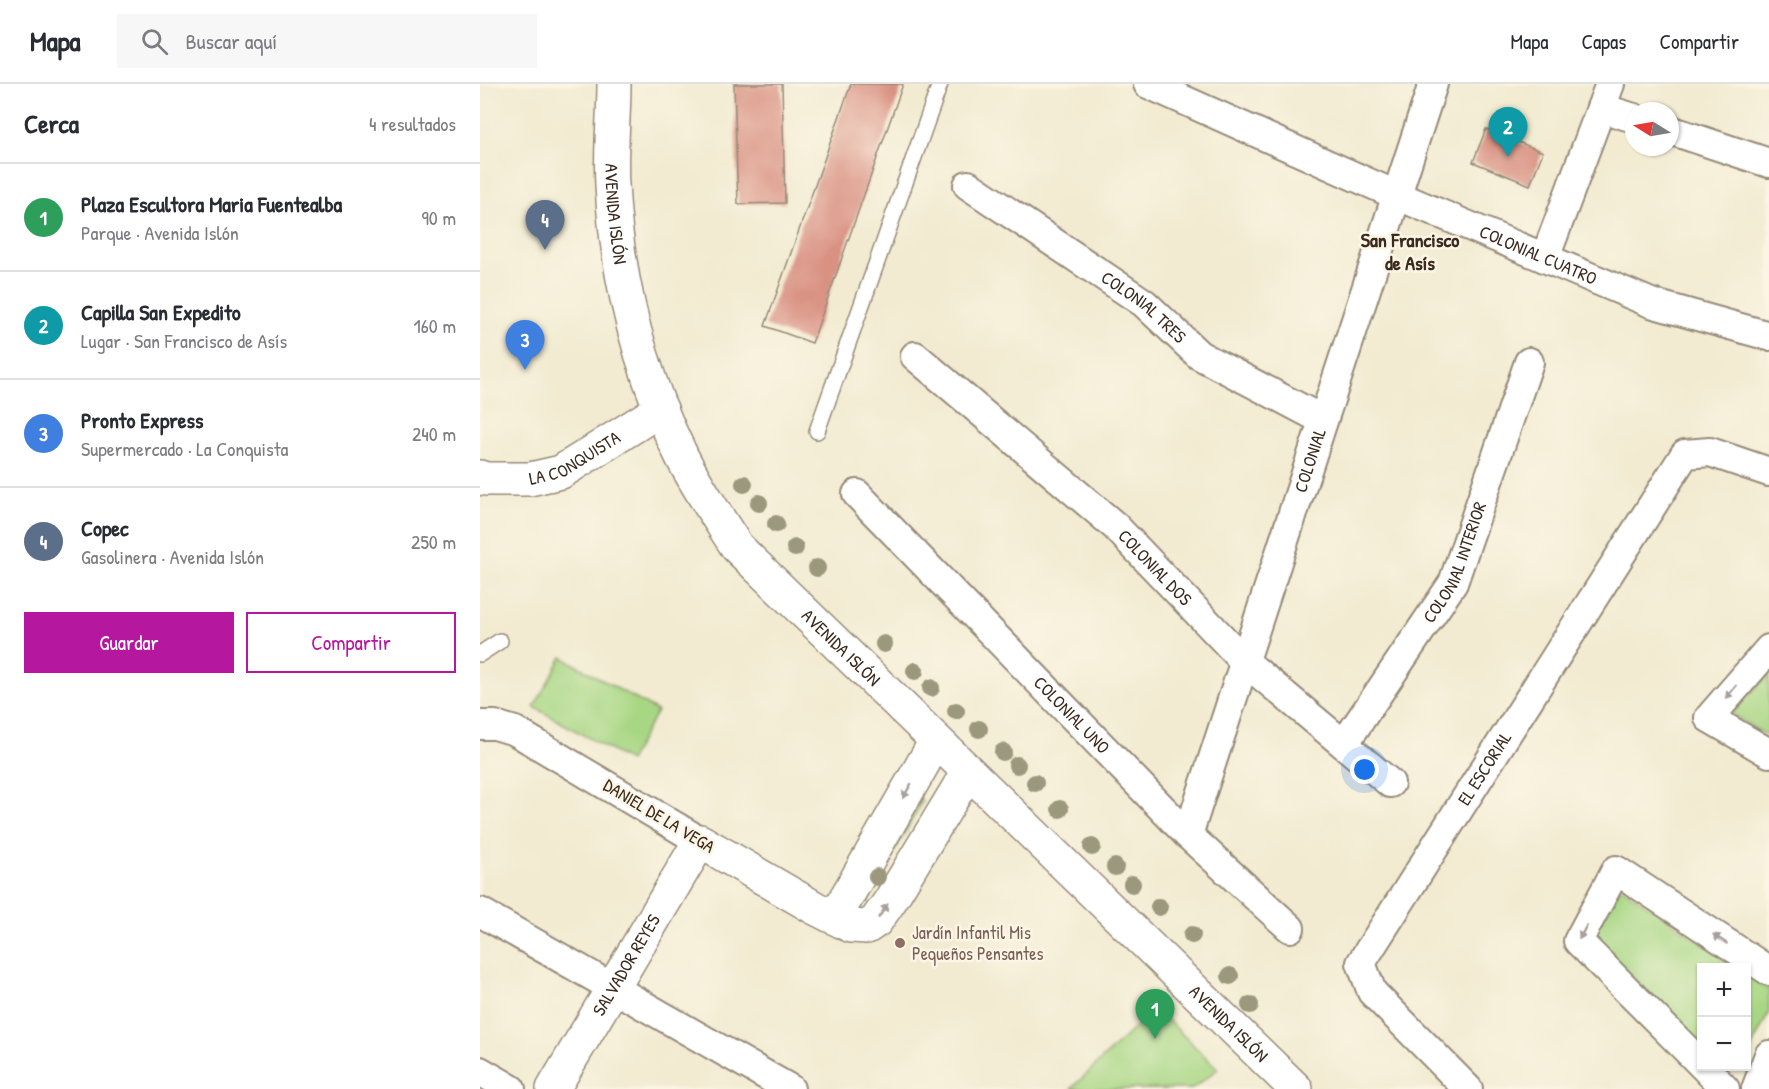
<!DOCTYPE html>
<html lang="es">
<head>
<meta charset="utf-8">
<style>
  body { margin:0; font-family:"Patrick Hand",sans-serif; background:#f7f7f7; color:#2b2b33 }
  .controls { position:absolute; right:18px; bottom:18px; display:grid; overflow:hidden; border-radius:0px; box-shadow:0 2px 4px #0004 }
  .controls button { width:54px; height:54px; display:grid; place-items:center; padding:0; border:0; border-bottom:2px solid #e1e1e2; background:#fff; color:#2b2b33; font:30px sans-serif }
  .compass { position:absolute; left:1145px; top:18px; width:54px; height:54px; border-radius:50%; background:#fff; box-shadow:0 2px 4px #0004; rotate:281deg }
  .you { position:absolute; left:885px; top:686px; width:21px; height:21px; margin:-15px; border:4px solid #fff; border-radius:50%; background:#1a73e8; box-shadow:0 0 0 9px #1a73e833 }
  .badge { display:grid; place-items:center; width:39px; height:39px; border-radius:50%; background:#b5179e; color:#fff; font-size:20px; font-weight:700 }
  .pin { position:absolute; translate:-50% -50px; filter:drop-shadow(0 2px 3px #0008) }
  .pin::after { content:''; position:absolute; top:32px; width:21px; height:18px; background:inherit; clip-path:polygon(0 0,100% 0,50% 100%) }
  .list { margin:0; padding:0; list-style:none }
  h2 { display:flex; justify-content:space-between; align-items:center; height:78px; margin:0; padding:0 24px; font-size:26px }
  h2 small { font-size:20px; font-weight:400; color:#7c7c81 }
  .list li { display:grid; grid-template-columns:39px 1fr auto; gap:18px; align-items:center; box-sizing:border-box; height:108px; padding:0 24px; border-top:2px solid #e1e1e2 }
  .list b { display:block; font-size:22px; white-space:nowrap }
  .list p { margin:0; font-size:20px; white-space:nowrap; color:#7c7c81 }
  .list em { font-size:20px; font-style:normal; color:#7c7c81 }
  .actions { display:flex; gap:12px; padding:18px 24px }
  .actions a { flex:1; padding:14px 0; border:2px solid #b5179e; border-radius:0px; text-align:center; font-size:21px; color:#b5179e }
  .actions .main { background:#b5179e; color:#fff }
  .icon { flex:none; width:33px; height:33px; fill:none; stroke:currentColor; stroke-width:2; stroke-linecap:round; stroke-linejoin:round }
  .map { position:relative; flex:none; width:1289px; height:1005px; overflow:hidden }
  header { display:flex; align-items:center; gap:36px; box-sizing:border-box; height:84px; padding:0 30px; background:#fff; border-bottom:2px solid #e1e1e2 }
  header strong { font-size:28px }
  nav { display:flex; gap:33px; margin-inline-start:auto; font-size:21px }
  .search { width:420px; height:54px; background:#f7f7f7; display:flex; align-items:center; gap:15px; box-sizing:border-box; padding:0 21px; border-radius:0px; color:#7c7c81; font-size:22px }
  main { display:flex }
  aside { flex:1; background:#fff }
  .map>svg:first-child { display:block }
  .green { fill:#a8d784; stroke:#728051; stroke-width:1.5 }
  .building { fill:#d99182 }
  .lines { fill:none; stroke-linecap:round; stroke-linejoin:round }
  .lane-casing { stroke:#968a78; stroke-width:18 }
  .street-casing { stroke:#968a78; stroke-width:32 }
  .secondary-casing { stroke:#968a78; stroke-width:36 }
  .lane { stroke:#fff; stroke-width:15 }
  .street { stroke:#fff; stroke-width:28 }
  .secondary { stroke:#fff; stroke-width:33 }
  .tree { fill:#9c987d }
  .oneway { fill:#a79f9a }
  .education-dot { fill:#8d6e63; stroke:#fcf5e5; stroke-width:2 }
  .labels { text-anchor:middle; stroke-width:5; stroke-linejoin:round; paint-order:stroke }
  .street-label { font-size:18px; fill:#3b2a1e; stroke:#fcf5e5 }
  .education-label { font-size:18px; fill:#785e54; stroke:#fcf5e5; text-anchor:start }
  .neighbourhood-label { font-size:20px; font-weight:bold; fill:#3b2a1e; stroke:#fcf5e5 }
</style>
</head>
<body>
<header>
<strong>Mapa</strong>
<div class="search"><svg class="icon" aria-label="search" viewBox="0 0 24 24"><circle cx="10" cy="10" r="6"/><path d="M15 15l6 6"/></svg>Buscar aquí</div>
<nav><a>Mapa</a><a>Capas</a><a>Compartir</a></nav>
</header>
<main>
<aside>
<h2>Cerca<small>4 resultados</small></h2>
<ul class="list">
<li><span class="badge" style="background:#2e9e5b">1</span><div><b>Plaza Escultora Maria Fuentealba</b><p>Parque · Avenida Islón</p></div><em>90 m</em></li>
<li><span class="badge" style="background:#0f9aa8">2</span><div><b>Capilla San Expedito</b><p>Lugar · San Francisco de Asís</p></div><em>160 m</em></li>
<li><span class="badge" style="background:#3f7fe0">3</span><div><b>Pronto Express</b><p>Supermercado · La Conquista</p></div><em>240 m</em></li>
<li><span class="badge" style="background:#5c6f8a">4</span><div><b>Copec</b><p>Gasolinera · Avenida Islón</p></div><em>250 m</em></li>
</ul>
<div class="actions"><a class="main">Guardar</a><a>Compartir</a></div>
</aside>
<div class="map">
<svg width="1289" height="1005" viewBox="0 0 1289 1005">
  <rect width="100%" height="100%" fill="#fcf5e5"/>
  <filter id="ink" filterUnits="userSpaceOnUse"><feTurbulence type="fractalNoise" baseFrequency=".0167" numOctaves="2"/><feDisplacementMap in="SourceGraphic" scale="12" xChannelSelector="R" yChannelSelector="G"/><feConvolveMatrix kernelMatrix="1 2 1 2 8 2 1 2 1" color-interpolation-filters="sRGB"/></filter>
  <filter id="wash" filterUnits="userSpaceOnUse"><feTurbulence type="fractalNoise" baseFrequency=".008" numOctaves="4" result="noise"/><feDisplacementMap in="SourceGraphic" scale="24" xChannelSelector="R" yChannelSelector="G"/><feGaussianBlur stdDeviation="1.35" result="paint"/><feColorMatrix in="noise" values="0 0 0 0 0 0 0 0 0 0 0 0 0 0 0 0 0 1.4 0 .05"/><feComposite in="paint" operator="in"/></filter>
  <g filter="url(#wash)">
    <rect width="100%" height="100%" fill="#f2ebd1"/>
    <g class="green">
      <path d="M82 573 177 627 149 677 54 623Z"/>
      <path d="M1289 590V653L1251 630Z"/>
      <path d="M440 713 442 718 387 818 382 820 379 818Z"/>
      <path d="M1141 803 1257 883 1222 884 1221 963 1111 852Z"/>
      <path d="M1267 890 1289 906V928L1267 973Z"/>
      <path d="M675 924 738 985 712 1005H591Z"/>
    </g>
    <g id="blocks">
      <g class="building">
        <path d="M254 0H302L305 119 258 120Z"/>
        <path d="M371 0H423L332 259 285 242Z"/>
        <path d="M1006 45 1063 68 1050 101 993 78Z"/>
      </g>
    </g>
  </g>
  <g filter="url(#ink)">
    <use href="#blocks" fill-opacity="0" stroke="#968a78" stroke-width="1.5"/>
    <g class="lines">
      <defs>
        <g id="lane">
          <path d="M337 347 460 0"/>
          <path d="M0 570 20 557"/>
        </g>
        <g id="street">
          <path id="s1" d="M668 0 916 111 1171 219 1289 252"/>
          <path d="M1121 24 1154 34"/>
          <path d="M1190 46 1289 79"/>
          <path id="s2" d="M488 101 664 219 719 271 843 336"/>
          <path d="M1065 174 1130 0"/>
          <path id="s3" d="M435 272 635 442 764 577 910 699"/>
          <path id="s4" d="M377 410 708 751 810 844"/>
          <path d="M1289 565 1229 634 1289 669"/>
          <path d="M0 641H15L35 647 220 757"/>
          <path id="s5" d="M864 660 973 499 1049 278"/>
          <path id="s6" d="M708 751 953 0"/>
          <path d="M0 828 310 1005"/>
          <path d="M1222 981 1098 857 1136 786 1289 887"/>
          <path d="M1223 982 1245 1005"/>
          <path d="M0 987 31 1005"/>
          <path id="s7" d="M988 1005 892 908 881 879 1205 370 1230 368 1289 388"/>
          <path d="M1276 1005 1289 971"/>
        </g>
        <g id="secondary">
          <path id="s8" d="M134 0C134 34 130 67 132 101 137 195 160 288 202 373 218 404 238 434 257 463L816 1005"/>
          <path id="s9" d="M0 393 5 395H50L81 388 181 325"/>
          <path d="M355 833 456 657"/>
          <path id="s10" d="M73 1005 220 757 335 824 371 842 387 843 396 837 410 817 488 688"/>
        </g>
      </defs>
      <use href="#lane" class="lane-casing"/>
      <use href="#street" class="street-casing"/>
      <use href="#secondary" class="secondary-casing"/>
      <use href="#lane" class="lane"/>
      <use href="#street" class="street"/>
      <use href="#secondary" class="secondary"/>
    </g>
    <g class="tree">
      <circle cx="264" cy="400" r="9"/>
      <circle cx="279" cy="419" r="9"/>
      <circle cx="296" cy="440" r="9"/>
      <circle cx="315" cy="464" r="9"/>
      <circle cx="337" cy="484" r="9"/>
      <circle cx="404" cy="560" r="9"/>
      <circle cx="435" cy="587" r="9"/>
      <circle cx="451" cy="604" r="9"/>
      <circle cx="476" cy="627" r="9"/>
      <circle cx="499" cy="645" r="9"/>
      <circle cx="523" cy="668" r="9"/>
      <circle cx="537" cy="681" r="9"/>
      <circle cx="555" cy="699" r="9"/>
      <circle cx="580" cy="725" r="9"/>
      <circle cx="612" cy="763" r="9"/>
      <circle cx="635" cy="783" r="9"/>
      <circle cx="397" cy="793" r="9"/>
      <circle cx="652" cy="800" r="9"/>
      <circle cx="679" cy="823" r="9"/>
      <circle cx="712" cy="851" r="9"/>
      <circle cx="750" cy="892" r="9"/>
      <circle cx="770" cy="921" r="9"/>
    </g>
    <defs><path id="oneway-solid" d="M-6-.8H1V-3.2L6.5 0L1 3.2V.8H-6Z" transform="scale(1.5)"/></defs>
    <g class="oneway">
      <use href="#oneway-solid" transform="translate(1251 608) rotate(130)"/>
      <use href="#oneway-solid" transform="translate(427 707) rotate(120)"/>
      <use href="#oneway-solid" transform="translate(403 827) rotate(-56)"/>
      <use href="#oneway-solid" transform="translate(1103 848) rotate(118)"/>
      <use href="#oneway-solid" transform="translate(1240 855) rotate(-146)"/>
    </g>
  </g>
  <circle class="education-dot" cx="420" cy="859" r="6"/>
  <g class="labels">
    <g class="street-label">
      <text dy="6" stroke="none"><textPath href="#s8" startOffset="130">AVENIDA ISLÓN</textPath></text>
      <text dy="6" stroke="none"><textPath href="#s1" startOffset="426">COLONIAL CUATRO</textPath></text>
      <text dy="6" stroke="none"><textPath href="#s2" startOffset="214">COLONIAL TRES</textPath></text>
      <text dy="6" stroke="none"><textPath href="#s9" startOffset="100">LA CONQUISTA</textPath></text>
      <text dy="6" stroke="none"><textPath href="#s6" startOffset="394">COLONIAL</textPath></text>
      <text dy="6" stroke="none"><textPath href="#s5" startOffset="214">COLONIAL INTERIOR</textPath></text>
      <text dy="6" stroke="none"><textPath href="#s3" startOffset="320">COLONIAL DOS</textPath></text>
      <text dy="6" stroke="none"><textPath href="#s8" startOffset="634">AVENIDA ISLÓN</textPath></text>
      <text dy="6" stroke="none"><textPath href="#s4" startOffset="308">COLONIAL UNO</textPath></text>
      <text dy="6" stroke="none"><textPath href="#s7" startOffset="398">EL ESCORIAL</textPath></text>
      <text transform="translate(179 732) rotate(31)" y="6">DANIEL DE LA VEGA</text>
      <text dy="6" stroke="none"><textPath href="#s10" startOffset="144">SALVADOR REYES</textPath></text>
      <text dy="6" stroke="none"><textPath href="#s8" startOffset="1174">AVENIDA ISLÓN</textPath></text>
    </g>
    <g class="education-label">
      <text x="432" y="855">Jardín Infantil Mis<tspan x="432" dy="21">Pequeños Pensantes</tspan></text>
    </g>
    <g class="neighbourhood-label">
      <text x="930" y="163">San Francisco<tspan x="930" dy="23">de Asís</tspan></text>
    </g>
  </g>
</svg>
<div class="controls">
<button>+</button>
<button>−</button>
</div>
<svg class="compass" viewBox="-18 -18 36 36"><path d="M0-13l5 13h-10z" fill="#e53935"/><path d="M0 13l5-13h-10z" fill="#7c7c81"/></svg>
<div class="you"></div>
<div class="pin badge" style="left:675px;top:955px;background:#2e9e5b">1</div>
<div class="pin badge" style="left:1028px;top:73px;background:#0f9aa8">2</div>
<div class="pin badge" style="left:45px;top:286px;background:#3f7fe0">3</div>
<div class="pin badge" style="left:65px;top:166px;background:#5c6f8a">4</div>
</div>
</main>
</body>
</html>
